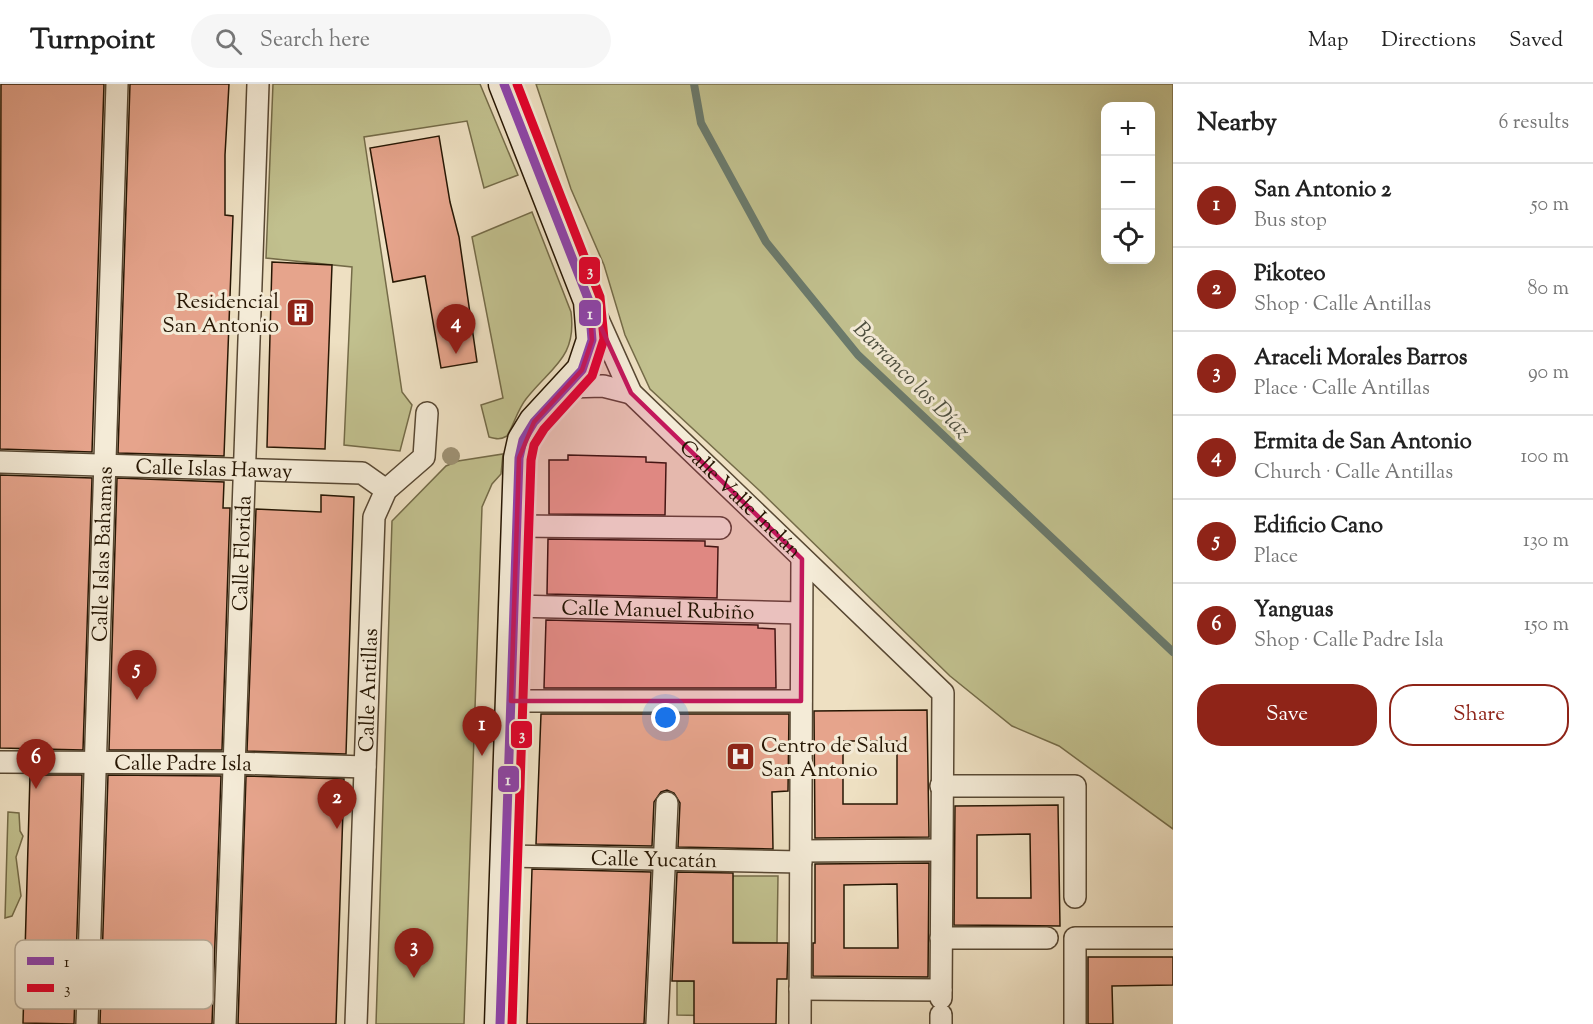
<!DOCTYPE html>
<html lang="en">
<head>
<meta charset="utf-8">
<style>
  body { margin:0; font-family:"Sorts Mill Goudy",serif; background:#f6f6f6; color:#222 }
  .controls { position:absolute; right:18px; top:18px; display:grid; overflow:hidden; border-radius:12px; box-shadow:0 6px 24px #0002 }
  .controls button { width:54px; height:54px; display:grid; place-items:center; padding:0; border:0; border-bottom:2px solid #e0e0e0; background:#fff; color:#222; font:30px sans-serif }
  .you { position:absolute; left:666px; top:634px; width:21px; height:21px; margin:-15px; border:4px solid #fff; border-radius:50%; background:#1a73e8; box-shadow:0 0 0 9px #1a73e833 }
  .badge { display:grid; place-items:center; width:39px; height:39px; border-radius:50%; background:#8f2418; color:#fff; font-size:20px; font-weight:700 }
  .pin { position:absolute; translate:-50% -50px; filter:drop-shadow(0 2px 3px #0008) }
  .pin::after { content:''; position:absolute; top:32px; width:21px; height:18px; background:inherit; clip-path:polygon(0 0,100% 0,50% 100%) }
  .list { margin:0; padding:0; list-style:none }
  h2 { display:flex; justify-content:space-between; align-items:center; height:78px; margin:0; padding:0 24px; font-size:26px }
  h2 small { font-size:20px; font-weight:400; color:#767676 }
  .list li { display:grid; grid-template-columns:39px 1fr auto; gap:18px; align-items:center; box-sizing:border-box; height:84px; padding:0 24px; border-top:2px solid #e0e0e0 }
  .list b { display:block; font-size:22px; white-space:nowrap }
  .list p { margin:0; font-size:20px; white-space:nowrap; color:#767676 }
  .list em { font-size:20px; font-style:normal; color:#767676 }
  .actions { display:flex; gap:12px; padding:18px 24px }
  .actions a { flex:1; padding:14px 0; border:2px solid #8f2418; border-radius:24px; text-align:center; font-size:21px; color:#8f2418 }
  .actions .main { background:#8f2418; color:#fff }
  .icon { flex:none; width:33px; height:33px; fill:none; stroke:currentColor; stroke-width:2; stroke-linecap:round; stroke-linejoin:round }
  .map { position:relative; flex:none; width:1173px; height:940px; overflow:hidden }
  header { display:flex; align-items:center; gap:36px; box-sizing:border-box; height:84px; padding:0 30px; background:#fff; border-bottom:2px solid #e0e0e0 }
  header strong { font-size:28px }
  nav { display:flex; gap:33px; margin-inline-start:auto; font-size:21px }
  .search { width:420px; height:54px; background:#f6f6f6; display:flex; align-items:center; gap:15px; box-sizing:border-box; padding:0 21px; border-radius:33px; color:#767676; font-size:22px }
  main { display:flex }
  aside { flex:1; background:#fff }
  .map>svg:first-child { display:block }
  .green { fill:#c1c08e; stroke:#746b48; stroke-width:1.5; fill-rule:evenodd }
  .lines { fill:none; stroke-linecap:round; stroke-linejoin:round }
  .stream { stroke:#6b7a6c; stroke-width:8 }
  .building { fill:#e6a48c; stroke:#261603; stroke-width:1.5; fill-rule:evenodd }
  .street-casing { stroke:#584833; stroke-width:24 }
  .secondary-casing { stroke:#261603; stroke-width:33 }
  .street { stroke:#f4ebd7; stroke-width:21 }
  .secondary { stroke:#f4ebd7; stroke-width:30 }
  .bus-1-casing { stroke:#f4ebd7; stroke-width:14 }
  .bus-2-casing { stroke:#f4ebd7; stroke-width:14 }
  .bus-1 { stroke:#8e44ad; stroke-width:9 }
  .bus-2 { stroke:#e4002b; stroke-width:9 }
  .tree { fill:#9e9274 }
  .marked { fill:#c2185b; fill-opacity:0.2; stroke:#c2185b; stroke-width:4.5; stroke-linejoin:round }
  .labels { text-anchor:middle; stroke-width:6; stroke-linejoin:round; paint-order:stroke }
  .poi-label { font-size:21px; fill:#261603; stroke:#f4ebd7; text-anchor:end }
  .street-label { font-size:21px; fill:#261603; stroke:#f4ebd7 }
  .water-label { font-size:22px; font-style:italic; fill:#4e5040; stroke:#f4ebd7 }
  .key { fill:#f4ebd7; stroke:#b6ab97; stroke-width:1.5 }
  .key-label { font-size:16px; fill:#261603 }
  .line-badge { stroke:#f4ebd7; stroke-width:2 }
  .badge-label { font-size:16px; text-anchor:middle; font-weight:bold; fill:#fff }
</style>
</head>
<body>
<header>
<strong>Turnpoint</strong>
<div class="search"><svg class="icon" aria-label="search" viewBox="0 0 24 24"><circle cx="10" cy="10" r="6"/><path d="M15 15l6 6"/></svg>Search here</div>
<nav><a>Map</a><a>Directions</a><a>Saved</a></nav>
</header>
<main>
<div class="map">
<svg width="1173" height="940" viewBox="0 0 1173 940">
  <rect width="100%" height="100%" fill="#eee0c2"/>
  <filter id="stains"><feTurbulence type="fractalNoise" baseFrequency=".00333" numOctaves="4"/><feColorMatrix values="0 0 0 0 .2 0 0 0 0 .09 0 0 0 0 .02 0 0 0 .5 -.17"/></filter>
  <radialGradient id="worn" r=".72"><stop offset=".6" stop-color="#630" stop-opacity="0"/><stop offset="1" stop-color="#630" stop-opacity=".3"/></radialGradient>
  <g class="green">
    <path d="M273 0H480L518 91 484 104 467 37 364 53 402 308 412 321 400 367 344 361 352 183 266 174Z"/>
    <path d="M536 0H1173V745L1059 662 1012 642 950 592 760 407 650 305 625 251 604 181 571 105ZM1106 22H1150V176H1106Z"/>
    <path d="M532 128 571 228C577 274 551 283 526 315 518 325 514 340 507 352 500 356 496 355 489 353L481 321 503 314 472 153Z"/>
    <path d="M503 370 501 390 492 400 482 423 464 940H376L392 437 446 382 458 377Z"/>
    <path d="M8 728 19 729 20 747 23 752 16 773 21 812 12 832 5 834Z"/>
    <path d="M733 792H778L777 859 724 858Z"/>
    <path d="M677 897 723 898V932L677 931Z"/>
  </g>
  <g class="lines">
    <path class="stream" d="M694 0 701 39 766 158 858 271 1173 568"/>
  </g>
  <g class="building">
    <path d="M1 0H104L92 368 0 365Z"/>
    <path d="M130 0H229L225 71V131L233 132 224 372 118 369Z"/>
    <path d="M439 52 450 118 459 153 477 278 441 284 425 192 393 198 370 64Z"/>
    <path d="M272 178 332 181 325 365 267 363Z"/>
    <path d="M568 371 646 373V378L666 379 665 431 549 430V376H568Z"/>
    <path d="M0 391 92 394 83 666 0 664Z"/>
    <path d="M117 394 224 398 223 424H230L222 666H109Z"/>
    <path d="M321 411 354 413 346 670 247 667 256 425 321 428Z"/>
    <path d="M548 455 705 457V462L718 463 717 514 547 510Z"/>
    <path d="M546 536 758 541V544L775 545 776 604H544Z"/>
    <path d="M927 626 929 753 815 754 814 627ZM843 657H897V720H843Z"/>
    <path d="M541 630H789L788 707 772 708 773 765 678 763 680 719 674 709 667 706 661 708 654 718 652 762 536 760Z"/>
    <path d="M30 691H82L74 940 23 939Z"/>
    <path d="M108 691 221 692 212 940H100Z"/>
    <path d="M246 692 344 695 336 940H238Z"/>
    <path d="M1058 721 1060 842 954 841 955 722ZM1030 750 1031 814H977V751Z"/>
    <path d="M929 779 928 893 813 892V859H815V780ZM897 800 898 864H844V801Z"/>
    <path d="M532 785 651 788 644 940H527Z"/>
    <path d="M677 788 733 789V859H788L787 895H777L776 940H694V897H672Z"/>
    <path d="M1088 873H1173V901L1112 902 1113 940H1088Z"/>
  </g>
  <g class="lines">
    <defs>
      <g id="street">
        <path id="s1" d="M596 231 631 309 943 609 941 914"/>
        <path d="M568 303 603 302 631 309"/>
        <path id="s2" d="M0 378 362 389 386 406"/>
        <path d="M517 442 720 444"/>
        <path id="s3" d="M514 522 801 529"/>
        <path d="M511 617H801"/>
        <path id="s4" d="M0 678 234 679 365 683"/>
        <path d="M941 702H1075V813"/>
        <path d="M801 767 941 766"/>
        <path id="s5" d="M506 772 801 778"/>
        <path d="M941 854H1047"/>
        <path d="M800 905 941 906"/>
        <path d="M941 931V940"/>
        <path id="s6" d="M87 940 117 0"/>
        <path id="s7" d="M225 940 258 0"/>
        <path id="s8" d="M356 940 374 433 386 406 424 373 427 329"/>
        <path d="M657 940 667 719"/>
        <path d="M800 940 802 475"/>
        <path d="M1075 940V854H1173"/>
      </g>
      <path id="secondary" d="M500 940 519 374 523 356 534 338 582 286 592 256 589 217 504 0"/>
    </defs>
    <use href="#street" class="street-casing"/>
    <use href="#secondary" class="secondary-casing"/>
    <use href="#street" class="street"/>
    <use href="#secondary" class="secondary"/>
    <defs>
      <path id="bus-1" d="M500 940 519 374 523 356 534 338 582 286 592 256 589 217 504 0"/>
      <path id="bus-2" d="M512 940 531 376 534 361 544 345 592 292 604 255 600 213 517 0"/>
    </defs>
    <use href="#bus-1" class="bus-1-casing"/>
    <use href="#bus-2" class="bus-2-casing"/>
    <use href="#bus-1" class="bus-1"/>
    <use href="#bus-2" class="bus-2"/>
  </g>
  <circle class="tree" cx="451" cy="372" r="9"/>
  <path class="marked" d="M589 217 631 309 802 475 801 617H511L519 374 534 338 582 286 592 256Z"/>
  <defs>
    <symbol id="building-square" viewBox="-11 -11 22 22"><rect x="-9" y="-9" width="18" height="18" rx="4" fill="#8f2418" stroke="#f4ebd7"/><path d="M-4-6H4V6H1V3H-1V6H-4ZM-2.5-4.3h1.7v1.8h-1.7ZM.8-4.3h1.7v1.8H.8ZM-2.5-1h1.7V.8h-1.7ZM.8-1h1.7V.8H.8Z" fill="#fff"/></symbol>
    <symbol id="hospital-square" viewBox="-11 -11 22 22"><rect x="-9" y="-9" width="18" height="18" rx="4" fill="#8f2418" stroke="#f4ebd7"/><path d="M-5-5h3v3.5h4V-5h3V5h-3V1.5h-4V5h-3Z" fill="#fff"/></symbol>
  </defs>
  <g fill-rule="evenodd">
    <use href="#building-square" x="284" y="212" width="33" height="33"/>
    <use href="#hospital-square" x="724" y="656" width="33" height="33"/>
  </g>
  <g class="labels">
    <g class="poi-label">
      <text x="279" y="224">Residencial<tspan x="279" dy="24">San Antonio</tspan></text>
      <text x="761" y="668" text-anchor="start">Centro de Salud<tspan x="761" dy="24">San Antonio</tspan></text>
    </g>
    <g class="street-label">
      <text dy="7" stroke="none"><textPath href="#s2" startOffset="214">Calle Islas Haway</textPath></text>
      <text dy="7" stroke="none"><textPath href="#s1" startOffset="238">Calle Valle Inclán</textPath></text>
      <text dy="7" stroke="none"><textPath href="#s6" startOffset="470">Calle Islas Bahamas</textPath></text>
      <text dy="7" stroke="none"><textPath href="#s7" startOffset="471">Calle Florida</textPath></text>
      <text dy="7" stroke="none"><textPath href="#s3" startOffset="144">Calle Manuel Rubiño</textPath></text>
      <text dy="7" stroke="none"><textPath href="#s8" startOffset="334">Calle Antillas</textPath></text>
      <text dy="7" stroke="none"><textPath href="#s4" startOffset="183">Calle Padre Isla</textPath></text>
      <text dy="7" stroke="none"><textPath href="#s5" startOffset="148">Calle Yucatán</textPath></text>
    </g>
    <g class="water-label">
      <text transform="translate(913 295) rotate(45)" y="8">Barranco los Díaz</text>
    </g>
  </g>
  <rect x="15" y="856" width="198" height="69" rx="9" class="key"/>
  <rect x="27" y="873" width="27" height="8" fill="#8e44ad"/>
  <rect x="27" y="900" width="27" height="8" fill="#e4002b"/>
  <g class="key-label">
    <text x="64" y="883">1</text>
    <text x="64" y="910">3</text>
  </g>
  <g class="line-badge">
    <rect x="578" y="172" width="23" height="29" rx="6" fill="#e4002b"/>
    <rect x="578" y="215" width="24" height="28" rx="6" fill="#8e44ad"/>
    <rect x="510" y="636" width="23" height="29" rx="6" fill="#e4002b"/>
    <rect x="497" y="681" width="23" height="28" rx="6" fill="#8e44ad"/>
  </g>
  <g class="badge-label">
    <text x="590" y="192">3</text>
    <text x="590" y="235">1</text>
    <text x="522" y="656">3</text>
    <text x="508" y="701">1</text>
  </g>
  <rect width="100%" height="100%" filter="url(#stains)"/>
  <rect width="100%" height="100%" fill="url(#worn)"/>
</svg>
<div class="controls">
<button>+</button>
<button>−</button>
<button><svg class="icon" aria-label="locate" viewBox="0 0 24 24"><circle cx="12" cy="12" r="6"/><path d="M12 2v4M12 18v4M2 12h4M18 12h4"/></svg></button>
</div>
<div class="you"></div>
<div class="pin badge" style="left:482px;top:672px">1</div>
<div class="pin badge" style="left:337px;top:745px">2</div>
<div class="pin badge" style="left:414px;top:894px">3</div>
<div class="pin badge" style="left:456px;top:270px">4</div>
<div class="pin badge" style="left:137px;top:616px">5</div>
<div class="pin badge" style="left:36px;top:705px">6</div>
</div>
<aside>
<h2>Nearby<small>6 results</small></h2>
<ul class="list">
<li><span class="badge">1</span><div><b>San Antonio 2</b><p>Bus stop</p></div><em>50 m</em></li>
<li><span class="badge">2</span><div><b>Pikoteo</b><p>Shop · Calle Antillas</p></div><em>80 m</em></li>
<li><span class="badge">3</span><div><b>Araceli Morales Barros</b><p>Place · Calle Antillas</p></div><em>90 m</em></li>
<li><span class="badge">4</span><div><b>Ermita de San Antonio</b><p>Church · Calle Antillas</p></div><em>100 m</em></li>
<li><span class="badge">5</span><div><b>Edificio Cano</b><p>Place</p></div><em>130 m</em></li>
<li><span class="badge">6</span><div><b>Yanguas</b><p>Shop · Calle Padre Isla</p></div><em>150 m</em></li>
</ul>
<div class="actions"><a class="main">Save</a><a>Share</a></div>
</aside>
</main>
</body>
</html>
